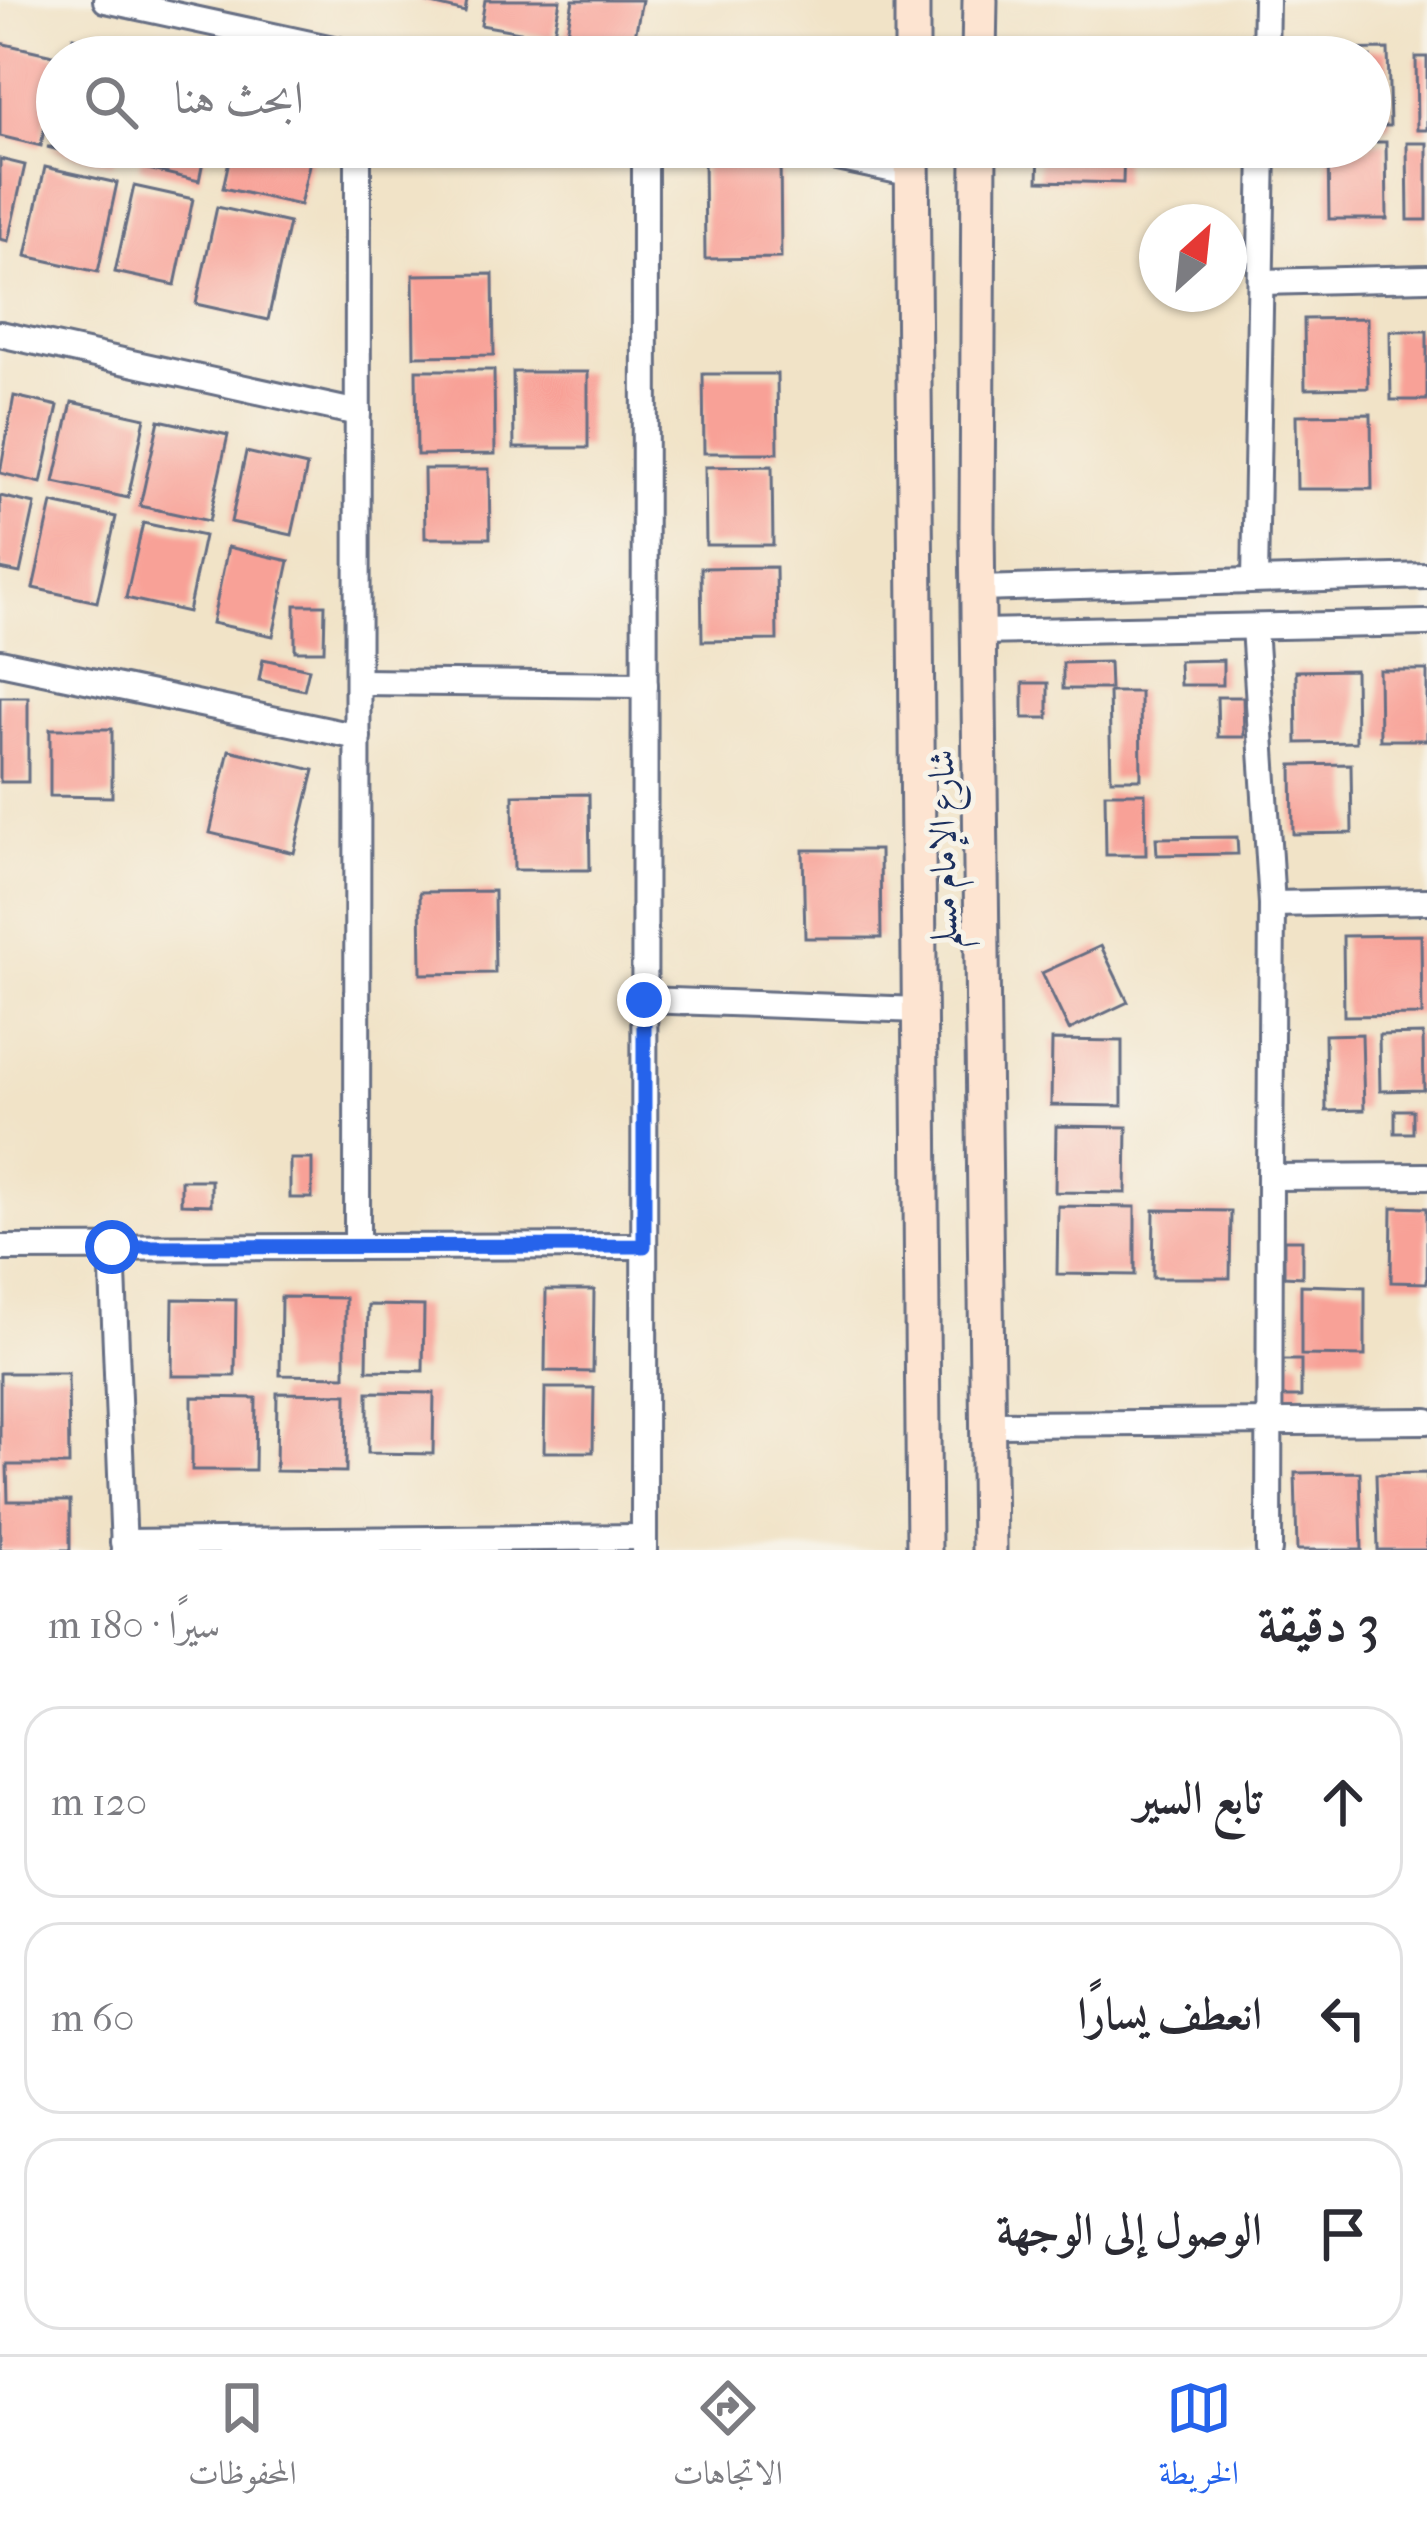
<!DOCTYPE html>
<html lang="ar">
<head>
<meta charset="utf-8">
<style>
  body { margin:0; font-family:"IM FELL French Canon",Amiri,serif; background:#f2f2f3; color:#2b2b33; direction:rtl }
  .compass { position:absolute; left:1139px; top:204px; width:108px; height:108px; border-radius:50%; background:#fff; box-shadow:0 3px 9px #0004; rotate:27deg }
  .stop { position:absolute; width:36px; height:36px; margin:-27px; border:9px solid #2563eb; border-radius:50%; background:#fff }
  .stop.end { background:#2563eb; border-color:#fff; box-shadow:0 3px 12px #0008 }
  .list { margin:0; padding:0; list-style:none }
  h2 { display:flex; justify-content:space-between; align-items:center; height:156px; margin:0; padding:0 48px; font-size:51px }
  h2 small { font-size:39px; font-weight:400; color:#7c7c81 }
  .list li { display:grid; grid-template-columns:78px 1fr auto; gap:36px; align-items:center; box-sizing:border-box; height:192px; margin:0 24px 24px; padding:0 24px; border:3px solid #e1e1e2; border-radius:36px }
  .list b { display:block; font-size:45px; white-space:nowrap }
  .list em { font-size:39px; font-style:normal; color:#7c7c81 }
  .icon { flex:none; width:66px; height:66px; fill:none; stroke:currentColor; stroke-width:2; stroke-linecap:round; stroke-linejoin:round }
  .map { position:relative; flex:none; width:1427px; height:1550px; overflow:hidden; direction:ltr }
  .search { position:absolute; background:#fff; box-shadow:0 3px 9px #0004; left:36px; right:36px; top:36px; height:132px; display:flex; align-items:center; gap:30px; box-sizing:border-box; padding:0 42px; border-radius:66px; color:#7c7c81; font-size:45px }
  .sheet { height:804px; background:#fff }
  nav { display:flex; justify-content:space-around; align-items:center; box-sizing:border-box; height:168px; border-top:3px solid #e1e1e2; background:#fff; font-size:33px; color:#7c7c81 }
  nav a { display:grid; justify-items:center; gap:6px }
  nav .on { color:#2563eb }
  .map>svg:first-child { display:block }
  .building { fill:#f8a197 }
  .lines { fill:none; stroke-linecap:round; stroke-linejoin:round }
  .minor-casing { stroke:#666e83; stroke-width:30 }
  .secondary-casing { stroke:#666e83; stroke-width:39 }
  .minor { stroke:#fff; stroke-width:24 }
  .secondary { stroke:#fde4d1; stroke-width:33 }
  .route { stroke:#2563eb; stroke-width:15 }
  .labels { text-anchor:middle; stroke-width:10; stroke-linejoin:round; paint-order:stroke }
  .street-label { font-size:36px; fill:#1b2f5e; stroke:#f7f3e8 }
</style>
</head>
<body>
<div class="map">
<svg width="1427" height="1550" viewBox="0 0 1427 1550">
  <rect width="100%" height="100%" fill="#f7f3e8"/>
  <filter id="ink" filterUnits="userSpaceOnUse"><feTurbulence type="fractalNoise" baseFrequency=".00833" numOctaves="2"/><feDisplacementMap in="SourceGraphic" scale="24" xChannelSelector="R" yChannelSelector="G"/><feConvolveMatrix kernelMatrix="1 2 1 2 8 2 1 2 1" color-interpolation-filters="sRGB"/></filter>
  <filter id="wash" filterUnits="userSpaceOnUse"><feTurbulence type="fractalNoise" baseFrequency=".004" numOctaves="4" result="noise"/><feDisplacementMap in="SourceGraphic" scale="48" xChannelSelector="R" yChannelSelector="G"/><feGaussianBlur stdDeviation="2.7" result="paint"/><feColorMatrix in="noise" values="0 0 0 0 0 0 0 0 0 0 0 0 0 0 0 0 0 1.4 0 .05"/><feComposite in="paint" operator="in"/></filter>
  <g filter="url(#wash)">
    <rect width="100%" height="100%" fill="#f1e3c7"/>
    <g id="blocks">
      <g class="building">
        <path d="M415 0H467L465 12Z"/>
        <path d="M485 0H560L553 38 481 25Z"/>
        <path d="M573 0H642L631 56 565 43Z"/>
        <path d="M73 37 99 43 96 57H69Z"/>
        <path d="M0 43 57 56 41 146 0 136Z"/>
        <path d="M1388 49 1390 126H1370V57H1326V50Z"/>
        <path d="M1416 57H1427V130H1417Z"/>
        <path d="M1370 142H1386L1387 219H1329L1328 147H1370Z"/>
        <path d="M1407 143H1427V220H1408Z"/>
        <path d="M47 147H117L113 164Z"/>
        <path d="M144 147H206L199 181 139 167Z"/>
        <path d="M232 147H313L300 205 223 188Z"/>
        <path d="M1039 147H1124L1123 183 1038 181Z"/>
        <path d="M704 153H780L781 258 705 259Z"/>
        <path d="M0 159 25 165 8 241 0 239Z"/>
        <path d="M45 167 117 183 98 272 26 256Z"/>
        <path d="M134 186 193 199 175 285 115 272Z"/>
        <path d="M217 207 289 223 268 320 196 304Z"/>
        <path d="M493 274 494 355 414 356 413 275Z"/>
        <path d="M1367 318 1368 388 1305 389 1304 319Z"/>
        <path d="M1390 331H1427V400H1391Z"/>
        <path d="M416 370H494L495 454 417 455Z"/>
        <path d="M513 372H588V448H514Z"/>
        <path d="M703 374H777L778 453H704Z"/>
        <path d="M14 396 58 406 41 483 0 473Z"/>
        <path d="M72 402 145 418 128 498 54 482Z"/>
        <path d="M1371 414 1372 489H1297L1296 415Z"/>
        <path d="M159 420 228 435 209 521 140 506Z"/>
        <path d="M246 452 307 466 292 535 231 522Z"/>
        <path d="M772 466 773 545H706L705 467Z"/>
        <path d="M424 469H489L490 538H425Z"/>
        <path d="M0 496 35 504 20 573 0 569Z"/>
        <path d="M52 503 116 517 97 602 33 588Z"/>
        <path d="M143 523 204 536 188 612 126 598Z"/>
        <path d="M228 547 289 561 273 636 212 623Z"/>
        <path d="M776 567 777 640 702 641 701 568Z"/>
        <path d="M295 605H325L324 651H295Z"/>
        <path d="M263 659 309 669 304 690 259 680Z"/>
        <path d="M1223 660V685H1180L1179 661Z"/>
        <path d="M1109 662 1110 689H1063V663Z"/>
        <path d="M1355 670 1356 742 1297 743 1296 671Z"/>
        <path d="M1379 670H1427V740H1380Z"/>
        <rect x="1023" y="683" width="25" height="35"/>
        <path d="M1109 692H1140L1141 779H1111Z"/>
        <rect x="0" y="697" width="28" height="85"/>
        <path d="M1217 697H1243L1244 737H1218Z"/>
        <path d="M50 729H112V797L50 796Z"/>
        <path d="M229 750 314 770 294 853 210 833Z"/>
        <path d="M1351 764 1352 833 1293 834 1292 765Z"/>
        <path d="M1105 793H1145L1146 855H1106Z"/>
        <path d="M589 794 590 870H514L513 795Z"/>
        <path d="M1237 837 1238 854 1157 855 1156 838Z"/>
        <path d="M803 850H880L881 938H805Z"/>
        <path d="M494 891 495 973 421 974 420 892Z"/>
        <path d="M1421 935 1422 1015 1344 1016 1343 936Z"/>
        <path d="M1101 946 1128 1002 1069 1030 1042 973Z"/>
        <path d="M1362 1034 1364 1110 1326 1111 1325 1035Z"/>
        <path d="M1423 1034 1424 1090 1380 1091 1379 1035Z"/>
        <path d="M1052 1040 1122 1041V1106L1051 1105Z"/>
        <rect x="1395" y="1110" width="18" height="23"/>
        <path d="M1056 1126 1127 1127 1126 1193 1055 1192Z"/>
        <rect x="290" y="1159" width="22" height="39"/>
        <path d="M181 1180H211V1205L181 1204Z"/>
        <path d="M1058 1206 1135 1207V1275L1057 1274Z"/>
        <path d="M1392 1207 1427 1208V1283L1391 1282Z"/>
        <path d="M1154 1210 1231 1211 1230 1278H1153Z"/>
        <path d="M1284 1240H1302V1277L1284 1276Z"/>
        <path d="M1301 1285 1365 1287V1356L1301 1355Z"/>
        <path d="M546 1290H594L593 1372 545 1371Z"/>
        <path d="M281 1297 345 1298V1376L280 1375Z"/>
        <path d="M173 1299 236 1300 235 1376H172Z"/>
        <path d="M368 1305 424 1306 423 1371 367 1370Z"/>
        <path d="M1283 1360H1301V1397H1282Z"/>
        <path d="M0 1373H68L69 1465H7L8 1501H70V1550H0Z"/>
        <path d="M545 1388H594L593 1452H544Z"/>
        <path d="M368 1392 434 1393 433 1454 368 1453Z"/>
        <path d="M277 1393 347 1394 346 1472 276 1471Z"/>
        <path d="M192 1397 256 1398 255 1470H192Z"/>
        <path d="M1360 1472 1362 1550H1297L1295 1473Z"/>
        <path d="M1427 1473V1550H1378L1376 1474Z"/>
      </g>
    </g>
  </g>
  <g filter="url(#ink)">
    <use href="#blocks" fill-opacity="0" stroke="#666e83" stroke-width="3"/>
    <g class="lines">
      <defs>
        <g id="minor">
          <path d="M106 0 370 57"/>
          <path d="M1265 57 1266 0"/>
          <path d="M786 147 913 174"/>
          <path d="M1261 282 1427 278"/>
          <path d="M0 334 358 413"/>
          <path d="M1255 580 1263 147"/>
          <path d="M978 589 1427 576"/>
          <path d="M1254 627 1272 904 1270 1177 1427 1176"/>
          <path d="M978 632 1427 623"/>
          <path d="M0 662 358 737"/>
          <path d="M358 682 645 685"/>
          <path d="M1272 904 1427 901"/>
          <path d="M644 1000 919 1010"/>
          <path d="M357 1246 358 147"/>
          <path d="M112 1247 124 1550"/>
          <path d="M0 1248 644 1246"/>
          <path d="M987 1424 1427 1421"/>
          <path d="M123 1542 644 1537"/>
          <path d="M644 1550 645 147"/>
          <path d="M1269 1550 1270 1177"/>
        </g>
        <g id="secondary">
          <path d="M912 0V57"/>
          <path d="M979 57 980 0"/>
          <path d="M912 147 924 1550"/>
          <path d="M979 147 977 526 989 1550"/>
        </g>
      </defs>
      <use href="#minor" class="minor-casing"/>
      <use href="#secondary" class="secondary-casing"/>
      <use href="#minor" class="minor"/>
      <use href="#secondary" class="secondary"/>
    </g>
  </g>
  <g class="lines" filter="url(#ink)">
    <path class="route" d="M112 1247 644 1246V1000"/>
  </g>
  <g class="labels">
    <g class="street-label">
      <text transform="translate(942 849) rotate(-91)" y="13">شارع الإمام مسلم</text>
    </g>
  </g>
</svg>
<svg class="compass" viewBox="-18 -18 36 36"><path d="M0-13l5 13h-10z" fill="#e53935"/><path d="M0 13l5-13h-10z" fill="#7c7c81"/></svg>
<div class="stop" style="left:112px;top:1247px"></div>
<div class="stop end" style="left:644px;top:1000px"></div>
<div class="search"><svg class="icon" aria-label="search" viewBox="0 0 24 24"><circle cx="10" cy="10" r="6"/><path d="M15 15l6 6"/></svg>ابحث هنا</div>
</div>
<section class="sheet">
<h2>3 دقيقة<small>سيرًا · 180 m</small></h2>
<ul class="list">
<li><svg class="icon" aria-label="ahead" viewBox="0 0 24 24"><path d="M12 20V5M6 11l6-6 6 6"/></svg><div><b>تابع السير</b></div><em>120 m</em></li>
<li><svg class="icon" aria-label="left" viewBox="0 0 24 24"><path d="M17 20v-9H6M10 6l-5 5 5 5"/></svg><div><b>انعطف يسارًا</b></div><em>60 m</em></li>
<li><svg class="icon" aria-label="arrive" viewBox="0 0 24 24"><path d="M6 21V4h12l-3 4 3 4H6"/></svg><div><b>الوصول إلى الوجهة</b></div></li>
</ul>
</section>
<nav>
<a class="on"><svg class="icon" aria-label="map" viewBox="0 0 24 24"><path d="M3 6l6-2 6 2 6-2v14l-6 2-6-2-6 2zM9 4v14M15 6v14"/></svg>الخريطة</a>
<a><svg class="icon" aria-label="directions" viewBox="0 0 24 24"><path d="M12 3l9 9-9 9-9-9zM9 14v-3h6M13 9l2 2-2 2"/></svg>الاتجاهات</a>
<a><svg class="icon" aria-label="saved" viewBox="0 0 24 24"><path d="M7 4h10v16l-5-4-5 4z"/></svg>المحفوظات</a>
</nav>
</body>
</html>
